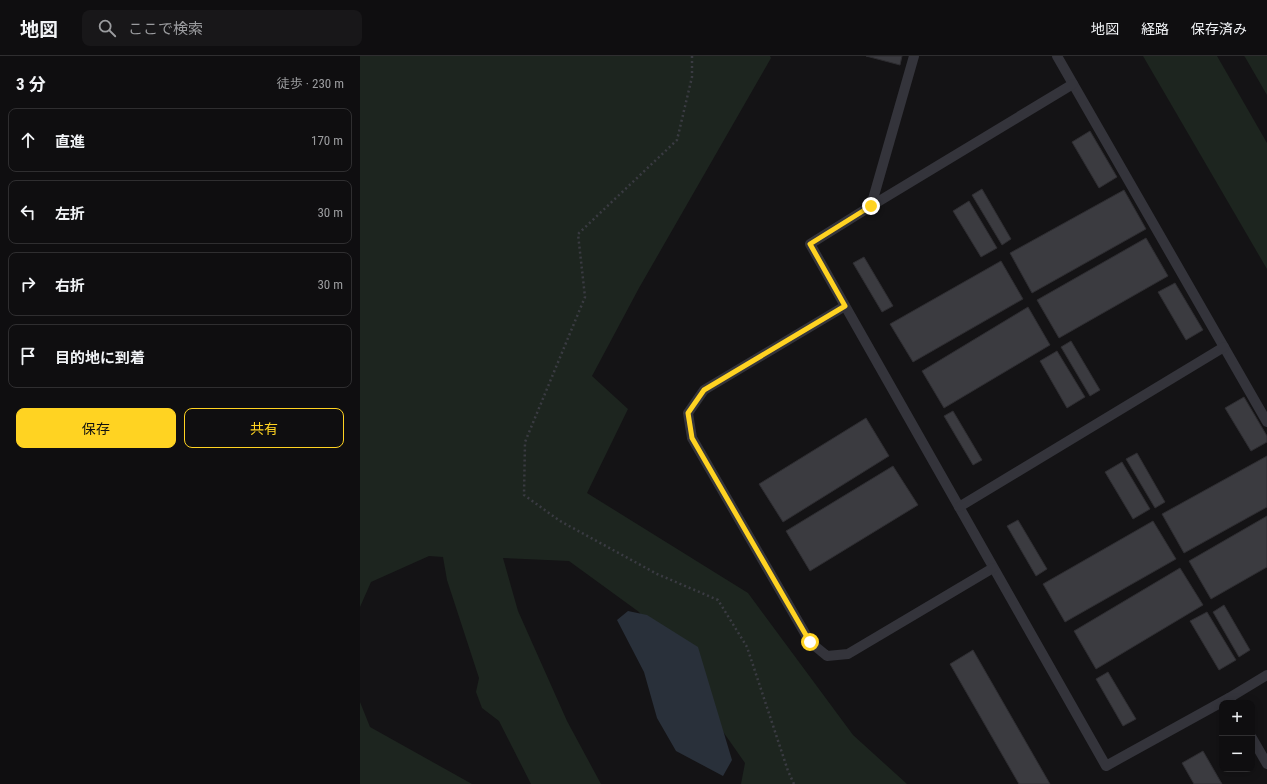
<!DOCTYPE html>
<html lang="ja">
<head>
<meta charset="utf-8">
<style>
  body { margin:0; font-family:"Roboto Condensed","Noto Sans JP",sans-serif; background:#181719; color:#f1f3f6 }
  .controls { position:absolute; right:12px; bottom:12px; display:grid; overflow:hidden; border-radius:8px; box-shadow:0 2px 10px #0003 }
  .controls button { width:36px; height:36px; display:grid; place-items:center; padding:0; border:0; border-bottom:1px solid #2f2e30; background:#0f0e10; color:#f1f3f6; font:20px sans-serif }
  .stop { position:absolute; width:12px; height:12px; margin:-9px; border:3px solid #ffd322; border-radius:50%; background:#fff }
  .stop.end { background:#ffd322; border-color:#fff; box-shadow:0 1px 4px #0008 }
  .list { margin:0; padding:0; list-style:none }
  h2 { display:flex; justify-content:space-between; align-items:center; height:52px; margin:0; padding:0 16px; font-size:17px }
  h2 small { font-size:13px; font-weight:400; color:#9b9c9f }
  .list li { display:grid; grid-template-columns:26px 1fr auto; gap:12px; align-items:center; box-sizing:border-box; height:64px; margin:0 8px 8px; padding:0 8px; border:1px solid #2f2e30; border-radius:8px }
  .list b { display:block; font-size:15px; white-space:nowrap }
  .list em { font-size:13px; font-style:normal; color:#9b9c9f }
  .actions { display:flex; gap:8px; padding:12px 16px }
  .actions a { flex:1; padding:9px 0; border:1px solid #ffd322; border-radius:8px; text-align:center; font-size:14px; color:#ffd322 }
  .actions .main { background:#ffd322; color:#111 }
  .icon { flex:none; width:22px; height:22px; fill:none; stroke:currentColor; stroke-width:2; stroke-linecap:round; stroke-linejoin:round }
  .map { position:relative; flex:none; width:907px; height:728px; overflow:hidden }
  header { display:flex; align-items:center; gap:24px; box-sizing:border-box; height:56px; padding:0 20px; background:#0f0e10; border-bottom:1px solid #2f2e30 }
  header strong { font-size:19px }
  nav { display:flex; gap:22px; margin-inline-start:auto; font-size:14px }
  .search { width:280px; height:36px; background:#181719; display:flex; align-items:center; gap:10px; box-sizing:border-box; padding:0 14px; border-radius:8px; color:#9b9c9f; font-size:15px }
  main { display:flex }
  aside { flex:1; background:#0f0e10 }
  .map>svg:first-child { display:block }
  .green { fill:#1d251f }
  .water { fill:#29303a }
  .building { fill:#3b3b40; stroke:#2e2d31 }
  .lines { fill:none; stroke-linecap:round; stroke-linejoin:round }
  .path { stroke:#3a3b42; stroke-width:2.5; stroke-dasharray:2 3; stroke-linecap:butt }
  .lane { stroke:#34343b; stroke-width:10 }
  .route { stroke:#ffd322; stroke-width:5 }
</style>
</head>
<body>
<header>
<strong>地図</strong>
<div class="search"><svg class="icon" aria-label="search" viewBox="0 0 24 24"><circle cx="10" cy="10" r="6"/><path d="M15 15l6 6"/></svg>ここで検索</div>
<nav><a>地図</a><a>経路</a><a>保存済み</a></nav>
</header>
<main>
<aside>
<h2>3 分<small>徒歩 · 230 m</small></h2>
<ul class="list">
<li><svg class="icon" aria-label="ahead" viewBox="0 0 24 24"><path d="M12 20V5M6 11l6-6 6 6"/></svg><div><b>直進</b></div><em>170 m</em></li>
<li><svg class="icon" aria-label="left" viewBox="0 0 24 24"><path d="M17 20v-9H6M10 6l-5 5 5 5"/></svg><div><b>左折</b></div><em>30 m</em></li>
<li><svg class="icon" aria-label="right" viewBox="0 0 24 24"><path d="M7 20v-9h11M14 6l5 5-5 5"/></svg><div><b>右折</b></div><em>30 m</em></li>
<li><svg class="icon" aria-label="arrive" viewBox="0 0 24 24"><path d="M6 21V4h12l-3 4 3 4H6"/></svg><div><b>目的地に到着</b></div></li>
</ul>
<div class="actions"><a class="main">保存</a><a>共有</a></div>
</aside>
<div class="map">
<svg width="907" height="728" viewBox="0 0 907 728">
  <rect width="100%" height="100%" fill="#141315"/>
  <g class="green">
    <path d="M0 0H410L411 2 279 232 232 320 268 353 227 437 388 537 493 679 547 728H381L385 707 279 556 209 505 143 502 158 555 207 665 241 728H171L139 665 122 652 116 636 119 622 87 524 83 501 69 500 11 526 0 551Z"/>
    <path d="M783 0H857L907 87V213Z"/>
    <path d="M884 0H907V39L885 1Z"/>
    <path d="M0 646 10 671 112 728H0Z"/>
  </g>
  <path class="water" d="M268 555 287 559 338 591 372 704 363 720 316 695 297 662 284 616 257 564Z"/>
  <g class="building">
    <path d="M506 0H542L540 9Z"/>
    <path d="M730 75 757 121 739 132 712 86Z"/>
    <path d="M622 133 651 183 642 189 612 139Z"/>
    <path d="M764 134 786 173 672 237 650 197Z"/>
    <path d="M609 145 637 192 621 201 593 155Z"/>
    <path d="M786 182 808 220 699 282 677 244Z"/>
    <path d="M504 201 533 250 522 256 493 207Z"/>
    <path d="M641 205 663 243 553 306 530 268Z"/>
    <path d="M815 227 843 274 826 284 798 236Z"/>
    <path d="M668 251 690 289 584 352 562 315Z"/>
    <path d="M711 285 740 334 730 340 701 291Z"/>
    <path d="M697 295 725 341 707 352 680 305Z"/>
    <path d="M884 341 907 380V386L891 395 865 352Z"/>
    <path d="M593 355 622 404 613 409 584 360Z"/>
    <path d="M506 362 529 400 423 466 399 428Z"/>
    <path d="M777 397 805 446 795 452 766 403Z"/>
    <path d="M907 400V451L824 497 802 458Z"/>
    <path d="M762 406 790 453 773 463 745 416Z"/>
    <path d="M533 410 558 449 450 515 426 475Z"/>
    <path d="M907 460V511L851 543 829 505Z"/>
    <path d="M658 464 687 513 676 520 647 470Z"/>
    <path d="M793 465 816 503 705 566 683 528Z"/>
    <path d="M820 512 843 549 736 613 714 575Z"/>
    <path d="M864 549 890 594 879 601 853 556Z"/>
    <path d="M847 556 876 604 859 614 830 565Z"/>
    <path d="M613 594 690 728H659L590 608Z"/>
    <path d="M748 616 776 663 763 670 736 623Z"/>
    <path d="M843 695 862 728H834L822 707Z"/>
  </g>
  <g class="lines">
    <path class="path" d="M332 0V21L317 84 218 178 225 241 165 386 164 439 200 465 297 518 358 544 387 591 428 715 434 728"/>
    <g class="lane">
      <path d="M554 0 511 150 450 188 746 710 869 642 872 647"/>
      <path d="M697 0 907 366"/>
      <path d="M511 150 713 28"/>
      <path d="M485 250 344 334 328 357 332 382 450 586 467 600 488 598 633 512"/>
      <path d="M599 451 864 291"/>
      <path d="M869 642 907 619"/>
      <path d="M892 682 907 708"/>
    </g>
  </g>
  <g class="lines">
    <path class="route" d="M450 586 332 382 328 357 344 334 485 250 450 188 511 150"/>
  </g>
</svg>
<div class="controls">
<button>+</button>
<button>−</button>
</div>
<div class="stop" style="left:450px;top:586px"></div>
<div class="stop end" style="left:511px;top:150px"></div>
</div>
</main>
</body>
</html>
